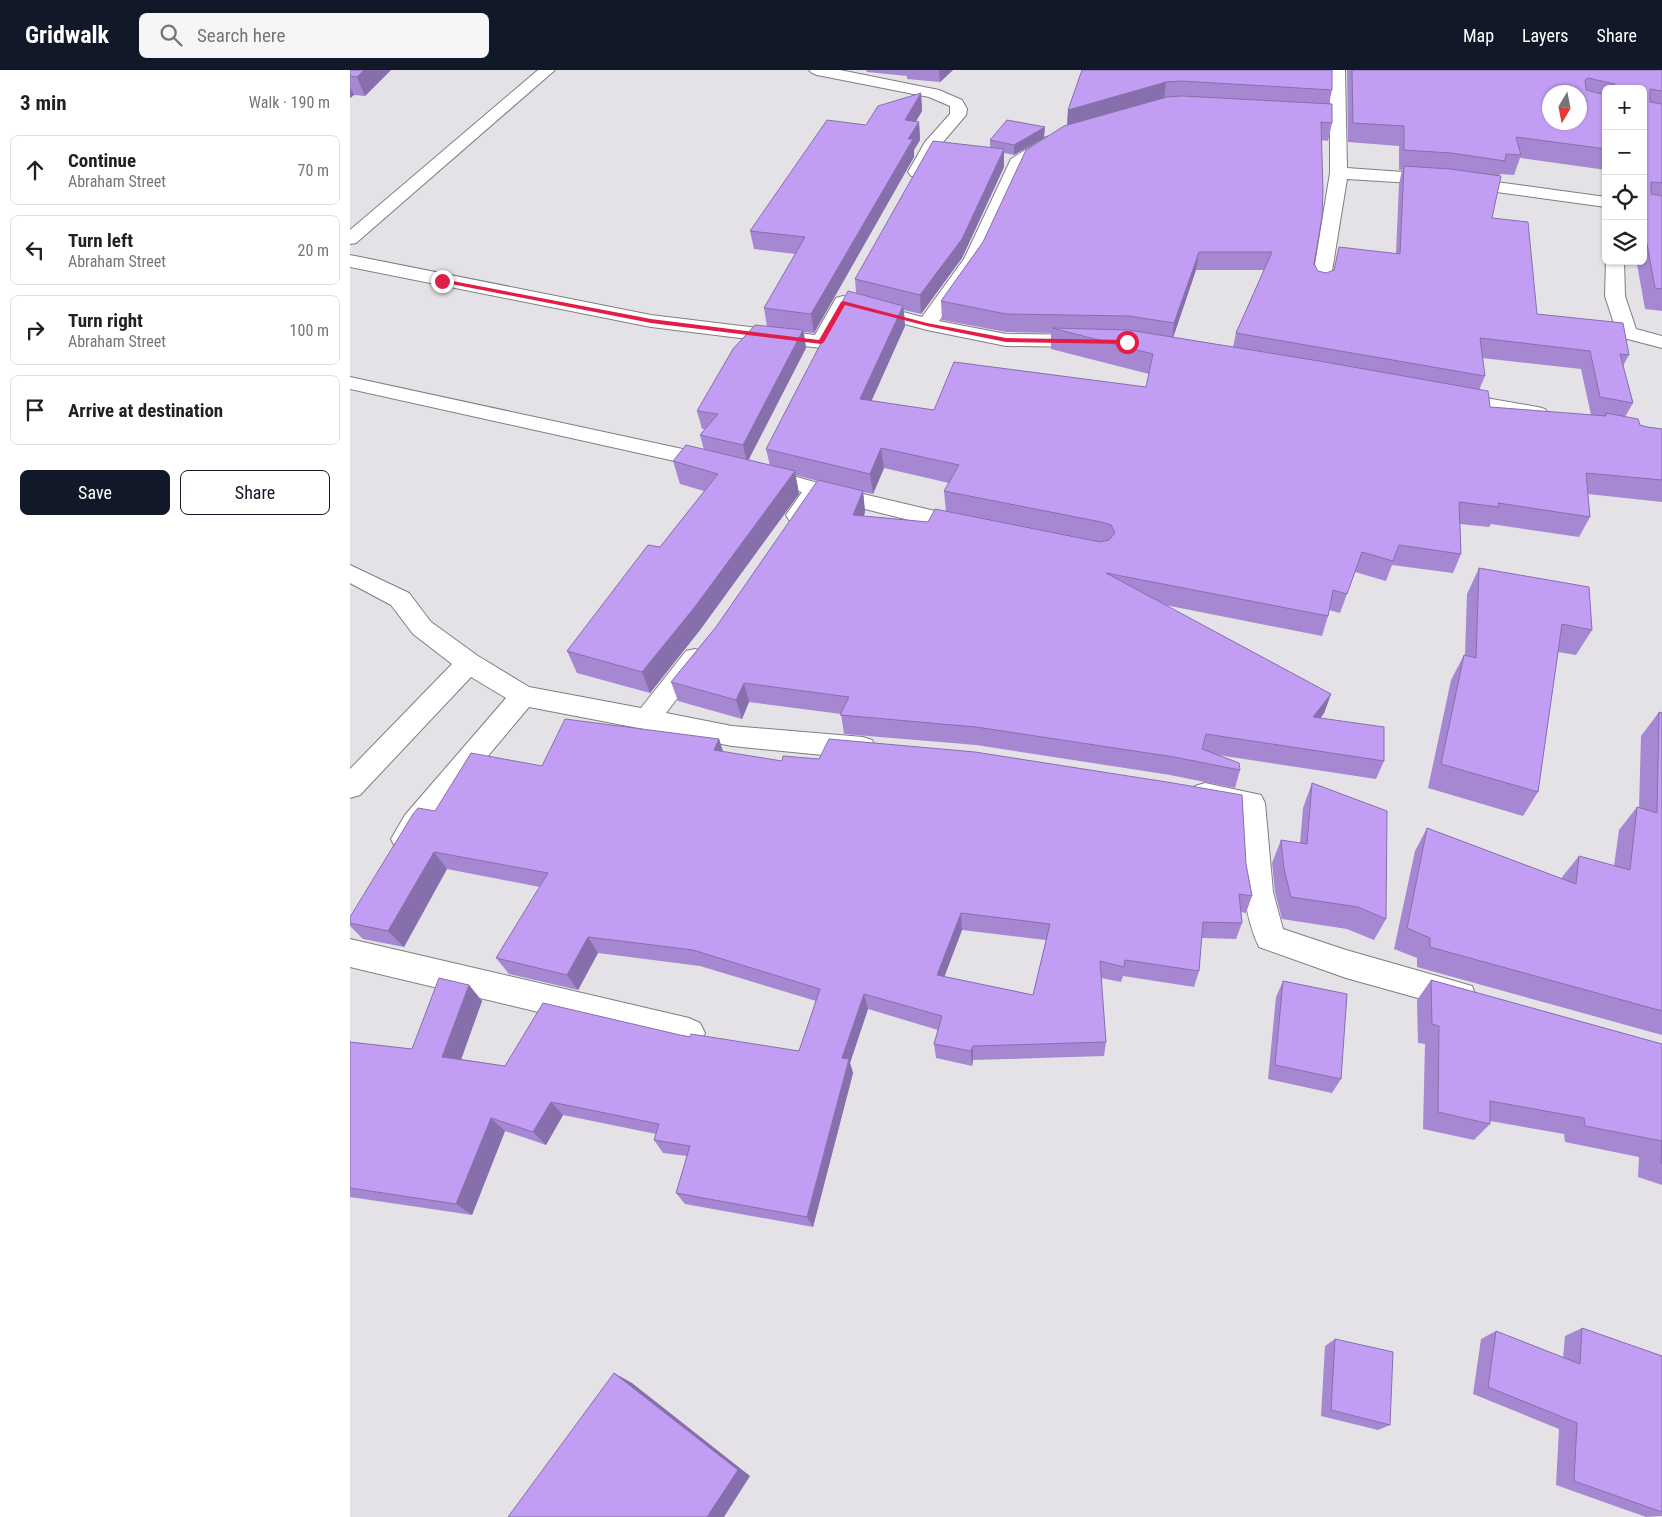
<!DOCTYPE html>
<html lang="en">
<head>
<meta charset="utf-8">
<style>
  body { margin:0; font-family:"Roboto Condensed",sans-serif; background:#f6f6f6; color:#202124 }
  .controls { position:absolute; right:15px; top:15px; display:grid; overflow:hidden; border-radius:8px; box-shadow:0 1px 4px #0004 }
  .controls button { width:45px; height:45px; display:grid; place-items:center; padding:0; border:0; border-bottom:1px solid #e0e0e0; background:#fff; color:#202124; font:25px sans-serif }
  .compass { position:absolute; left:1192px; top:15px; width:45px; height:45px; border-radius:50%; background:#fff; box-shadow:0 1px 4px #0004; rotate:190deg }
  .stop { position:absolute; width:15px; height:15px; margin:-11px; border:4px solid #e11d48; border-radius:50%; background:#fff }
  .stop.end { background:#e11d48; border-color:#fff; box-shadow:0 1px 5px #0008 }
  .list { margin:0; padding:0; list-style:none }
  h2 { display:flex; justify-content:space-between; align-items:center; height:65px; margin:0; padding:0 20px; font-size:21px }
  h2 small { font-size:16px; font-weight:400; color:#757577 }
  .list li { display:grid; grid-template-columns:32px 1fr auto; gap:15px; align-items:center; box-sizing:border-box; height:70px; margin:0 10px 10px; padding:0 10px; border:1px solid #e0e0e0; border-radius:8px }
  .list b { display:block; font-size:19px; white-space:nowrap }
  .list p { margin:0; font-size:16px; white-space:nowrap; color:#757577 }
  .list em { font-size:16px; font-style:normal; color:#757577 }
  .actions { display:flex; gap:10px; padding:15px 20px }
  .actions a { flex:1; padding:11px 0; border:1px solid #111827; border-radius:8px; text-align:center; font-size:18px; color:#111827 }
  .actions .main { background:#111827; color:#fff }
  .icon { flex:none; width:28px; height:28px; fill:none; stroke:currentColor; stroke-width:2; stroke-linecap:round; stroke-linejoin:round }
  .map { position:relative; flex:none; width:1312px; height:1447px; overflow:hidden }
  header { display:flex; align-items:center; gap:30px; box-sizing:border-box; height:70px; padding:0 25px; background:#111827; color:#fff }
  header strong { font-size:24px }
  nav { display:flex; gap:28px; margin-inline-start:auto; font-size:18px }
  .search { width:350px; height:45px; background:#f6f6f6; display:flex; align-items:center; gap:12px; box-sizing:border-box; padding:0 18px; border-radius:8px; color:#757577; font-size:19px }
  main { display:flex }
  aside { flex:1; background:#fff }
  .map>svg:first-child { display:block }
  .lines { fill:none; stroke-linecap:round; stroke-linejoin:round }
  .minor-casing { stroke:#7f7d82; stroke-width:2 }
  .tertiary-casing { stroke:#7f7d82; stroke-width:2 }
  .minor { fill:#fff; fill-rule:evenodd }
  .tertiary { fill:#fff; fill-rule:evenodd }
  .wall { fill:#a688d2; fill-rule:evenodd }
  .shaded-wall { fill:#876fab }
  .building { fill:#c19ef4; stroke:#876fab; fill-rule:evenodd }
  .route { fill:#e11d48 }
</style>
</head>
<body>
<header>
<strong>Gridwalk</strong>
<div class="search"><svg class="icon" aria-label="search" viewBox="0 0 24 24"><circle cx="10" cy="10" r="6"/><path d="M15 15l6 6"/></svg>Search here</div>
<nav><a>Map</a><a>Layers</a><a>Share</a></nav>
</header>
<main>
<aside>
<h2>3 min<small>Walk · 190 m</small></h2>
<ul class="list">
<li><svg class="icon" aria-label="ahead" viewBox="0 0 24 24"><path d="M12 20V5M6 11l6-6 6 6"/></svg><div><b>Continue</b><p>Abraham Street</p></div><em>70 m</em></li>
<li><svg class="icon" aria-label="left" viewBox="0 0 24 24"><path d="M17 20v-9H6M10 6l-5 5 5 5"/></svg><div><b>Turn left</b><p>Abraham Street</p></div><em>20 m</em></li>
<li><svg class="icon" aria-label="right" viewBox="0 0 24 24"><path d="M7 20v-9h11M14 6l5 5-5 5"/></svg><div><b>Turn right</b><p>Abraham Street</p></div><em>100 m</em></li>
<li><svg class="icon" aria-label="arrive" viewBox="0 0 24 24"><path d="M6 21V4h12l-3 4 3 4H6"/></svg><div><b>Arrive at destination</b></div></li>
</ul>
<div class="actions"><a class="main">Save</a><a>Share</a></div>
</aside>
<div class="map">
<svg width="1312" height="1447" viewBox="0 0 1312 1447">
  <rect width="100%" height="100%" fill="#e4e2e7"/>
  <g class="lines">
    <defs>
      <g id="minor">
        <path d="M459 0H490L589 20 612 30 617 39 616 45 588 78 573 106H561L558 102 575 72 600 44V36L579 27 467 5 462 3Z"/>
        <path d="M979 0H995L997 98 1095 105 1256 127V137L1095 115 997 109 980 213 978 217 971 219 964 217 962 213 980 103V50L939 46 937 43 939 40 945 38 980 41Z"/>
        <path d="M702 66 708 67 710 71 708 75 674 96 632 189 589 251 656 264 739 265 746 267 749 271 746 275 739 277 656 276 577 260 499 239 478 276 471 278 301 257 0 197V185L301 245 465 265 486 228 493 226 572 247 614 189 661 89 696 67Z"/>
        <path d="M1256 191H1274L1275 226 1286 259 1312 266V278L1270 267 1267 263 1255 226Z"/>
        <path d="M0 307 365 386 373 388 376 393 373 398 365 400 0 319Z"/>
        <path d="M1102 322 1188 337 1195 339 1199 344 1195 349 1188 351 1095 333 1092 328 1095 323Z"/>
        <path d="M411 397 475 415 615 448 623 450 626 456 623 462 615 464 471 428C462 441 457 455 439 450L436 445 452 422 403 409 400 404 403 399Z"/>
        <path d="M0 495 59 523 81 552 128 586 179 617 291 638 336 581 345 579 354 581 358 588 316 643 382 656 513 667 522 670 526 678 522 686 513 689 382 676 179 637 75 761C66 776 64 784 45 777L41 769 55 745 156 628 121 607 10 725 0 728V699L102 594 63 564 41 535 0 513Z"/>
        <path d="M855 713 911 725 915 733 923 822 933 859 996 880 1122 916 1126 926 1122 936 1111 940 996 908 909 877C890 836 891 787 888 742L845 732 841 724 845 716Z"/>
        <path d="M0 869 339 948 350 953 355 963 350 973 339 978 0 897Z"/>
      </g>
      <path id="tertiary" d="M188 0H205L6 173 0 174V160Z"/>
    </defs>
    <use href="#minor" class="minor-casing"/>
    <use href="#tertiary" class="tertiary-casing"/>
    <use href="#minor" class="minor"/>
    <use href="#tertiary" class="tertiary"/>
  </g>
  <g class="wall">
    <path d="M0 0H41L15 26 4 25 0 28Z"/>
    <path d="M516 0H603L590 12 557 9V6L517 2Z"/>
    <path d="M732 0 982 20 979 34 982 53 978 71 972 70 964 194 968 201 976 203 1046 183 1049 114 1052 100H1049V76L998 72 997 0H1312V241L1295 239 1287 194 1276 192 1275 191H1293V19H1256V100L1170 88 1164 105 1150 104 1142 148 1187 244 1279 285 1273 296 1283 333 1275 347 1290 355 1297 357 1312 359V432L1238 424 1240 447 1229 467 1141 454 1139 457 1110 454 1111 484 1103 503 1042 495 1036 511 1005 502 990 543 979 540 978 546 972 566 815 535 981 624 974 643 971 648 1034 691 1026 709 868 685 890 700 885 718 820 705 626 675 494 664 491 644 399 632 392 649 328 631 321 612 366 557 468 411 445 405 449 424 350 560 300 623 227 603 217 581 310 477 354 421 330 414 323 391 354 380 350 365 355 359H352L347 341 417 257 414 238 445 184 404 179 400 161 516 55 571 23 572 41 566 51 569 52 570 70 564 80V87L464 263 454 262 456 278 398 390 420 396 416 379 506 223 505 209 640 77V70L694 68 664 85 654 83V97L612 188 571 244 554 240 555 256 521 331 584 340 796 317 799 304 701 279V263L656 262 592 250 591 231 717 55 718 40ZM846 200H914L886 263 883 277 823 267ZM1132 288 1231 299 1241 345 1140 337 1129 320 1135 306ZM534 398 599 413 594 421 596 442 578 452 514 446 515 442 513 422 523 424Z"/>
    <path d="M1129 498 1242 560 1226 585 1208 582 1188 722 1173 746 1078 718 1101 610 1114 585H1115L1117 524Z"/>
    <path d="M1309 642 1312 643V965L1067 897V888L1044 879 1065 781 1077 758 1212 809V807L1229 786 1264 796 1269 760 1287 737 1289 738 1291 666Z"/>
    <path d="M369 669 373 682 896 794 902 826 896 843 891 842 892 853 886 869 851 868 849 901 844 917 773 906 771 912 751 908 756 972 754 986 623 990 622 996 586 988 584 974 588 960 518 939 500 993 503 1003 463 1157 335 1134 326 1123 337 1086 313 1083 304 1070 306 1064 213 1045 196 1075 155 1061 122 1145 0 1127V972L62 979 119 915 132 931 111 989 155 996 330 965 449 981 466 931 350 896 248 883 228 920 159 904 146 888 190 817 97 799 54 877 13 869 0 856V847L85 741 192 696ZM612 860 696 870 683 925 594 907Z"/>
    <path d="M962 713 1036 849 1024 870 997 859 932 849 925 822 922 793 931 770 950 773 953 738Z"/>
    <path d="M1081 910 1312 974V1115L1288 1107 1289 1087 1215 1072 1214 1064 1140 1051V1054L1124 1070 1073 1059 1075 974 1068 973 1067 930Z"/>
    <path d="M933 911 991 1009 982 1023 918 1009 926 927Z"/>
    <path d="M1232 1258 1312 1286V1446L1296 1447 1206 1415 1209 1359 1123 1324 1131 1269 1146 1261 1213 1288 1215 1266Z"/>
    <path d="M985 1269 1040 1355 1028 1360 971 1346 975 1276Z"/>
  </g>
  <g class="shaded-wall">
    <path d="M14 0H41L15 26 7 7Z"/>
    <path d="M589 0H603L590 12Z"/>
    <path d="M816 12 814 31 717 59 718 40Z"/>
    <path d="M0 17 4 25 0 28Z"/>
    <path d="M571 23 572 41 556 68 555 50Z"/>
    <path d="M569 52 570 70 564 80V87L464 263 461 244 558 69Z"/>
    <path d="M695 57 694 68 664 85V75Z"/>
    <path d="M654 79V97L612 188 571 244 570 225Z"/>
    <path d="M849 182 846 200 822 271 824 253Z"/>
    <path d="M553 236 555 256 513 350 510 329Z"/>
    <path d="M453 260 456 278 397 393 393 375Z"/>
    <path d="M531 378 534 398 523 424 520 404Z"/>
    <path d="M445 401 449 424 350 560 300 623 292 602Z"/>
    <path d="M513 421 515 442 506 465 503 445Z"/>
    <path d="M394 613 399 632 392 649 386 630Z"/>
    <path d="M981 624 974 643 956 665 963 647Z"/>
    <path d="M369 669 375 688 364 680Z"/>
    <path d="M84 782 97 799 54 877 38 861Z"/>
    <path d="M611 843 612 860 589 921 587 905Z"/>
    <path d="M238 867 248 883 228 920 217 905Z"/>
    <path d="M119 915 132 931 107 1001 92 987Z"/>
    <path d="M514 924 518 939 500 993 503 1003 463 1157 457 1147 492 988Z"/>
    <path d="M623 976V990L622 996 621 981Z"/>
    <path d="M201 1032 213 1045 196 1075 183 1062Z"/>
    <path d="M141 1048 155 1061 122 1145 106 1134Z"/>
    <path d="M264 1303 282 1313 400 1406 374 1447H357Z"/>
  </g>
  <g class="building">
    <path d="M0 0H14L7 7 0 6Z"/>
    <path d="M732 0H982V20L832 11 816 12 718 40Z"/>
    <path d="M1002 0H1312V21L1300 19V32L1312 34V113L1301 112V124L1312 126V219L1305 218 1297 174H1293V19H1265V14L1238 8 1235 10 1236 20 1256 25V79L1166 67 1171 85 1156 84 1155 91 1101 83 1054 80V56L1003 53ZM1200 22H1230V52H1200Z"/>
    <path d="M571 23 555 50 569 52 558 69H563L461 244 414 238 455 167 400 161 477 50 516 55 528 36Z"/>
    <path d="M832 26 982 34V53L971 52 973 120 972 147 964 194 968 201 976 203 984 200 989 177 1050 184 1054 96 1100 99 1151 106 1142 148 1178 152 1187 244 1273 253 1279 285 1270 284 1283 333 1250 327 1240 281 1130 268 1135 306 886 263 922 182H849L824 253 779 246 656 244 591 231 633 172 676 80 714 56 817 27Z"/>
    <path d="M657 50 695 57 664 75 640 70Z"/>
    <path d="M583 71 654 79 612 169 570 225 505 209Z"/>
    <path d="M498 221 553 236 510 329 584 340 604 292 796 317 803 284 702 258 779 260 975 292 1138 321 1140 337 1256 346V343L1288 349 1290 355 1297 357 1312 359V410L1236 403 1240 447 1148 433 1149 437 1109 432 1111 484 1049 475 1043 491 1012 482 997 524 983 520 978 546 756 503 981 624 963 647 1034 657V691L856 664 852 679 889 693 890 700 824 687 626 657 490 645 499 627 394 613 386 630 321 612 366 557 468 410 513 421 503 445 578 452 585 439 750 472 759 470 765 463 761 455 751 452 594 421 609 395 531 378 520 404 416 379Z"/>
    <path d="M405 255 453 260 393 375 350 365 368 344 347 341 383 279Z"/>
    <path d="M336 375 445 401 344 538 292 602 217 581 298 475 310 477 368 404 323 391Z"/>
    <path d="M1129 498 1239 517 1242 560 1212 554 1188 722 1091 694 1114 585 1126 588Z"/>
    <path d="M1309 642 1312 643V941L1080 877V868L1057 858 1077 758 1226 814 1229 786 1280 800 1287 737 1307 743Z"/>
    <path d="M215 649 369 669 364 680 432 691 433 686 469 689 479 669 625 682 823 713 892 725 896 794 902 826 889 824 892 853 853 852 849 901 775 890 774 897 750 891 756 972 623 976 621 981 584 974 592 946 514 924 492 988 499 989 457 1147 326 1123 340 1076 304 1070 309 1054 201 1032 183 1062 141 1048 106 1134 0 1118V972L62 979 89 908 119 915 92 987 155 996 193 933 330 965 340 967 341 964 449 981 470 919 343 880 238 867 217 905 146 888 198 803 84 782 38 861 0 853V847L63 744 68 738 85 741 121 683 192 696ZM611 843 700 854 683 925 587 905Z"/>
    <path d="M962 713 1037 741 1036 849 1008 837 941 827 934 799 931 770 957 774Z"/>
    <path d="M1081 910 1312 974V1093H1311L1312 1071 1235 1056 1234 1048 1140 1031V1054L1088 1042 1089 956 1082 954Z"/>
    <path d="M933 911 997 924 991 1009 925 995Z"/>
    <path d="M1232 1258 1312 1286V1442L1224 1411 1227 1353 1138 1317 1146 1261 1230 1294Z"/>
    <path d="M985 1269 1043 1282 1040 1355 981 1340Z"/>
    <path d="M264 1303 388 1400 357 1447H158Z"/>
  </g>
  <path class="route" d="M92 209 301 249 469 270 491 232 493 231 577 253 656 268 777 270 780 272 777 274 656 272 577 256 495 235 474 272 471 274 301 253 91 212Z"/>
</svg>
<div class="controls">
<button>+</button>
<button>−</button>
<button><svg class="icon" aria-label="locate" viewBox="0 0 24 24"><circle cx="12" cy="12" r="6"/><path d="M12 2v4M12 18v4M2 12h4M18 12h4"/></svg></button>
<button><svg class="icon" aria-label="layers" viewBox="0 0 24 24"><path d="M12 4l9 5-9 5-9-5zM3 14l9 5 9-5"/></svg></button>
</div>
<svg class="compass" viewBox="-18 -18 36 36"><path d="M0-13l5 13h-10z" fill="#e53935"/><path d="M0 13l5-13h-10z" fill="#757577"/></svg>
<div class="stop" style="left:777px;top:272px"></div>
<div class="stop end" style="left:92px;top:211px"></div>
</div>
</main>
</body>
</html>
